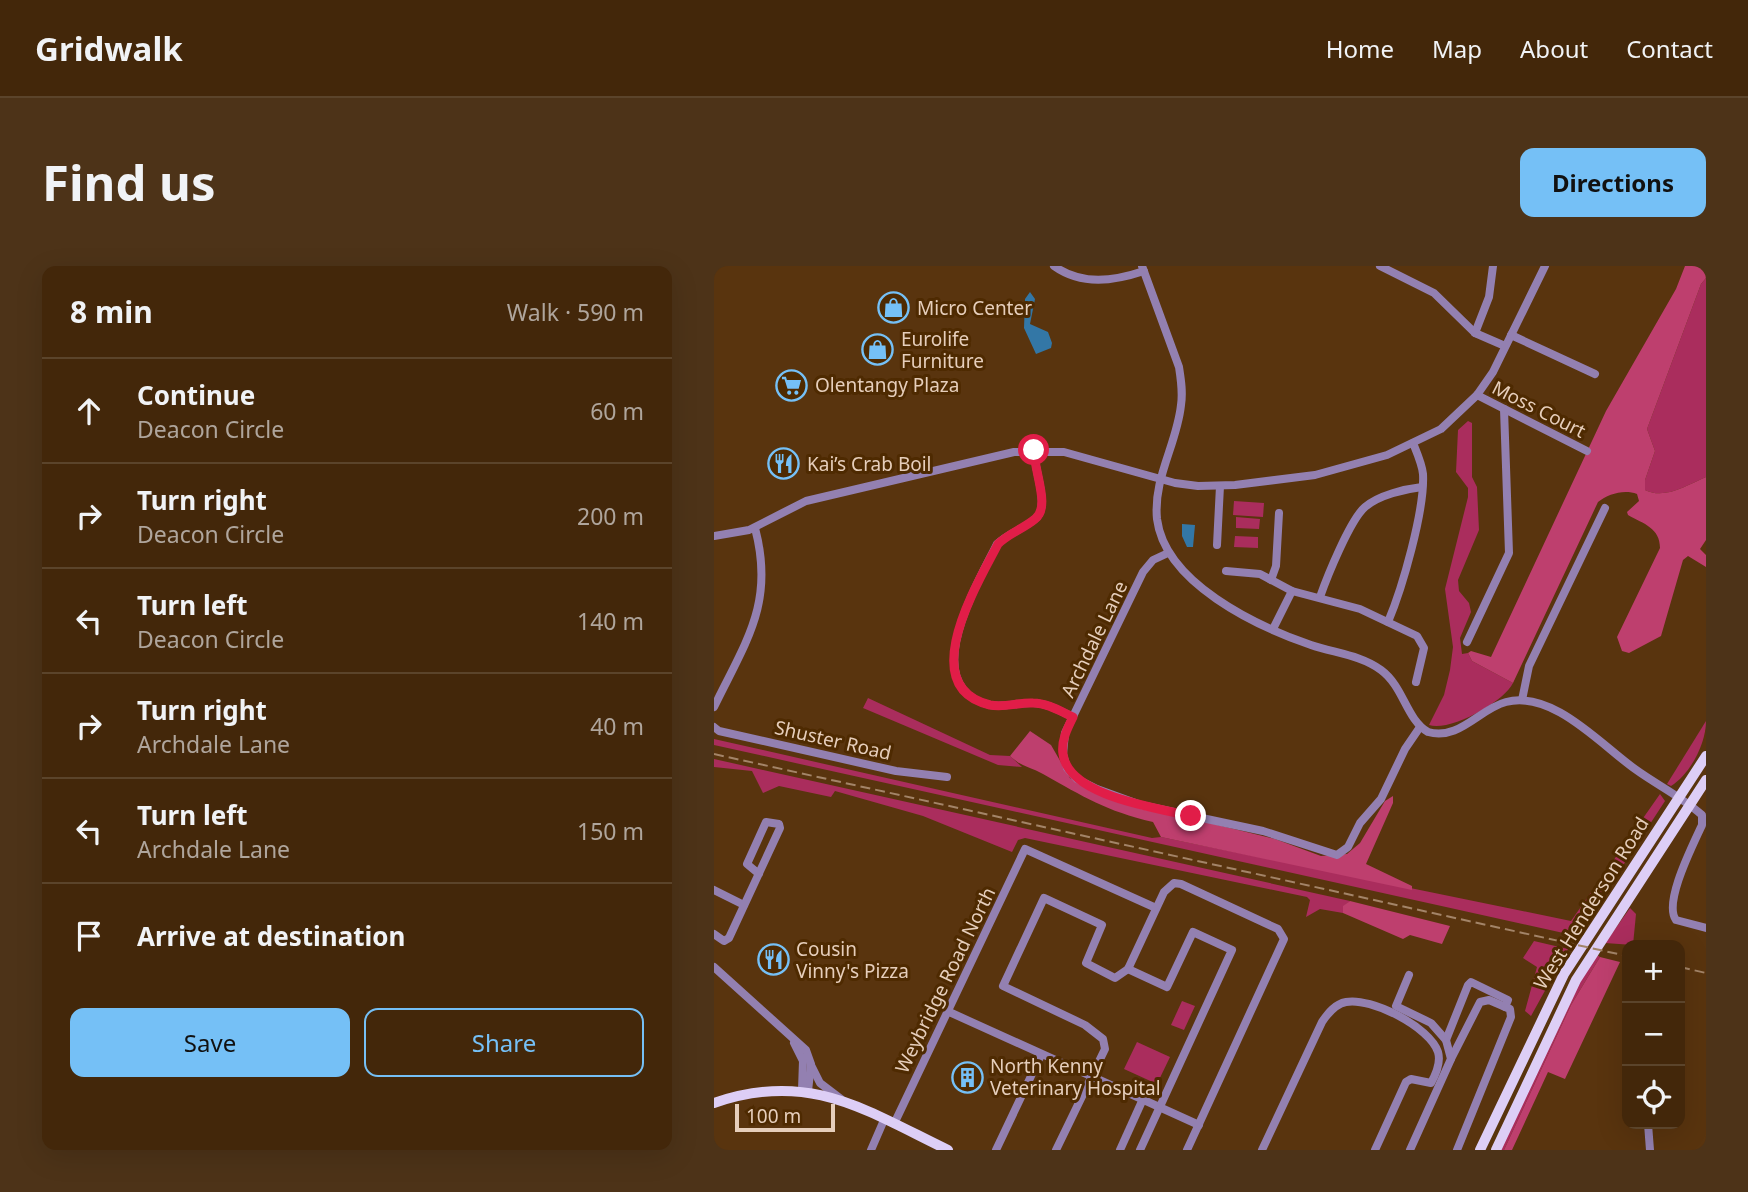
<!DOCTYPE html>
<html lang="en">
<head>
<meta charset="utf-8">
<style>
  body { margin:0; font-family:"Noto Sans",sans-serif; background:#4d3318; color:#f1f3f6 }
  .controls { position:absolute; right:21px; bottom:21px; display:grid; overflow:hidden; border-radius:14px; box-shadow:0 7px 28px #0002 }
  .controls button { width:63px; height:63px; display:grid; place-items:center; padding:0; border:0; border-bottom:2px solid #5b442b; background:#43270a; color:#f1f3f6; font:35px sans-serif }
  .scale { position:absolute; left:21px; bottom:18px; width:100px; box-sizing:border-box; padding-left:7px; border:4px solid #e6cebb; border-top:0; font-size:19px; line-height:24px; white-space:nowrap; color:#e6cebb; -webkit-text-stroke:5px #4e2a01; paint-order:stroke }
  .stop { position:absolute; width:21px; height:21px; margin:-16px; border:5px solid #e11d48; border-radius:50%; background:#fff }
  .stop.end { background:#e11d48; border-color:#fff; box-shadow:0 2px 7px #0008 }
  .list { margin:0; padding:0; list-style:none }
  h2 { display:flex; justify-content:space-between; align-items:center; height:91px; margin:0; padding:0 28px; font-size:30px }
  h2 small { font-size:23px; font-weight:400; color:#afa59c }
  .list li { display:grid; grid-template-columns:46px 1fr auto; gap:21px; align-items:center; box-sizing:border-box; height:105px; padding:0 28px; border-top:2px solid #5b442b }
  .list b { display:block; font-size:26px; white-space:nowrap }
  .list p { margin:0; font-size:23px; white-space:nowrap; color:#afa59c }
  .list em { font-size:23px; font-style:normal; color:#afa59c }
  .actions { display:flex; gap:14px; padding:21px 28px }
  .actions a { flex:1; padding:16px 0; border:2px solid #75c0f6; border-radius:14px; text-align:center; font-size:24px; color:#75c0f6 }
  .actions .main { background:#75c0f6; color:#111 }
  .icon { flex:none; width:38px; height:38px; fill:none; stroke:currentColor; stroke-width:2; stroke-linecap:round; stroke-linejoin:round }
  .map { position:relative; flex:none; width:992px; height:884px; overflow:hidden; border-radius:14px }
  header { display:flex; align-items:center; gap:42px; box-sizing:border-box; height:98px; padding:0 35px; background:#43270a; border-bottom:2px solid #5b442b }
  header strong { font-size:33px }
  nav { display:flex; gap:38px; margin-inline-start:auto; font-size:24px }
  .intro { display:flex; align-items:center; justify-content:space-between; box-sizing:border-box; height:168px; padding:0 42px }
  h1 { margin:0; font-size:49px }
  .button { padding:18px 32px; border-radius:14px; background:#75c0f6; color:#111; font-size:24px; font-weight:700 }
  main { display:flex; gap:42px; padding:0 42px }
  aside { flex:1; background:#43270a; border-radius:14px; box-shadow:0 7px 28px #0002 }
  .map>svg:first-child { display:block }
  .green { fill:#aa2d5d }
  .forest { fill:#be3f6e }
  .water { fill:#3377a6 }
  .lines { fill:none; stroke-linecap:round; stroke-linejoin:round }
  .minor { stroke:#9380b1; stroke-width:8 }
  .major { stroke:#ddcef6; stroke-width:10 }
  .rail { stroke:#a38468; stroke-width:2; stroke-dasharray:10 5; stroke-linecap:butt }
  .route { stroke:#e11d48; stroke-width:9 }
  .labels { text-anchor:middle; stroke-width:6; stroke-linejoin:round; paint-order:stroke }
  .poi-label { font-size:19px; fill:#e6cebb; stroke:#4e2a01; text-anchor:start }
  .street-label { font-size:19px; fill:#e6cebb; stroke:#4e2a01 }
</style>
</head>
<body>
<header>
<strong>Gridwalk</strong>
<nav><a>Home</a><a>Map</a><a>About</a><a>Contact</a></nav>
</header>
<div class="intro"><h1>Find us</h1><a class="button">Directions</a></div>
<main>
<aside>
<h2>8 min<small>Walk · 590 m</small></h2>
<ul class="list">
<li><svg class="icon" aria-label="ahead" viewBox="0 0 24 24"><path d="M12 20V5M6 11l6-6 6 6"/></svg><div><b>Continue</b><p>Deacon Circle</p></div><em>60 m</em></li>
<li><svg class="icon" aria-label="right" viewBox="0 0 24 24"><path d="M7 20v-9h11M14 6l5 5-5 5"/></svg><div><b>Turn right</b><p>Deacon Circle</p></div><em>200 m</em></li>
<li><svg class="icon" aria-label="left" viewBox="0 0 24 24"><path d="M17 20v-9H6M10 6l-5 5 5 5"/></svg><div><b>Turn left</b><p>Deacon Circle</p></div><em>140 m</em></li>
<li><svg class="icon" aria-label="right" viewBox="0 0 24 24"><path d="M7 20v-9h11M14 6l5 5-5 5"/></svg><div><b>Turn right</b><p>Archdale Lane</p></div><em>40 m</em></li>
<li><svg class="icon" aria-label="left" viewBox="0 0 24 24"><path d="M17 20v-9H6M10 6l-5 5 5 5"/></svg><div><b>Turn left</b><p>Archdale Lane</p></div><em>150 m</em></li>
<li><svg class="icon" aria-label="arrive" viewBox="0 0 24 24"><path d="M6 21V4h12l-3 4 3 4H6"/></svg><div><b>Arrive at destination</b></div></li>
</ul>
<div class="actions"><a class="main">Save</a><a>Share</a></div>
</aside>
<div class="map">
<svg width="992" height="884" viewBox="0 0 992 884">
  <rect width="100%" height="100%" fill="#59340e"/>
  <g class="green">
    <path d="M992 12V211C973 219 951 234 931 224V214L941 185 933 163 987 18Z"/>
    <path d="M754 155 758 157V211L763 221 765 264 744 314 745 325 755 337 757 346 746 372 748 388 754 387 758 395 799 417C790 436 736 466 715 459L730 429 736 404 739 381 731 323 754 231V222L742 206 744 164Z"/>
    <path d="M520 235 550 237 549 251 519 249Z"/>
    <path d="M522 251 546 253 545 263 522 262Z"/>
    <path d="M521 270 544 271V282L520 281Z"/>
    <path d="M154 432 276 489 296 490 308 501 284 499 149 442Z"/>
    <path d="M992 455C992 479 975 509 957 520L953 518Z"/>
    <path d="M0 473 438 572 447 571 857 655 946 528 951 535 863 670 0 479Z"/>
    <path d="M0 493 636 635 630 640 629 647 606 643 592 651 596 634 593 631 311 572 304 574 298 586 209 550 121 525 117 531 65 520 49 527 38 505 0 501Z"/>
    <path d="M916 642 922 648 919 679 891 677Z"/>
    <path d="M820 675 854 683 817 750 811 745 823 701 809 692Z"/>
    <path d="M882 688 886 691 857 739 790 884H786L854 736Z"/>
    <path d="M468 735 481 740 470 764 457 759Z"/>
    <path d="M423 776 456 791 443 818 410 803Z"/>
  </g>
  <g class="forest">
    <path d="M971 0H992V12L987 18 933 163 941 185 931 214V224C951 234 973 219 992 211V274L986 283 992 289V301L974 290 969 294 947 370 915 387 908 385 903 371 946 282C946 262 930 258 914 249L913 246 925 235 923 228C910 223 894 228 884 236L799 417 758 395 754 387 757 385 777 391 892 145 962 23Z"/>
    <path d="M316 465 337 479 356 512 397 533 561 573 607 590 633 588 646 577 671 535 679 530V537L652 598 698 620V624L447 571 439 556C392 545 370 531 329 508 315 500 309 502 296 490Z"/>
    <path d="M636 635 736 660 728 678 696 669 689 673 629 647V640Z"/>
    <path d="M886 691 906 696 851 813 834 806 798 884H790L857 739Z"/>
  </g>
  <g class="water">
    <path d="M316 26 321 33 316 58 334 66 338 77 337 82 322 88 310 62 311 33Z"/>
    <path d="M468 258 481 259 479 281H473L468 270Z"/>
  </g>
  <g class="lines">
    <g class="minor">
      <path d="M340 0C368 20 400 15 430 5"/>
      <path d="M428 0 465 101C467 114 469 126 467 139 463 178 439 212 443 253 451 317 542 360 597 379 620 387 647 389 667 404 690 421 692 453 714 466 745 475 765 443 792 436 839 424 887 479 921 503 943 519 968 531 988 549V559C979 579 949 637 962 654L992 662"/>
      <path d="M666 0 720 27 761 67 791 80"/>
      <path d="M761 67 775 31 779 0"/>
      <path d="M797 69 881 108"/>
      <path d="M763 129 873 185"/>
      <path d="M320 184C320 206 337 241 321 253 309 263 295 267 283 278 264 317 201 421 276 439 291 442 305 436 319 437 333 437 346 445 359 451"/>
      <path d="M0 270 35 264 92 235 300 186H350L461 217 484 220 521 219 601 209 673 189 727 163 763 129 779 106 831 0"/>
      <path d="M503 279 506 220"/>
      <path d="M454 287 439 294 429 306 351 467 349 488 353 502 363 513 383 523 427 539 549 565 623 589 634 581 646 557 667 533 691 483 706 461"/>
      <path d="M512 305 546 308 578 325 646 343 703 370 710 382 702 416"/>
      <path d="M557 314 562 300 565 247"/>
      <path d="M606 331C613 311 636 254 651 241 665 229 691 223 708 221"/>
      <path d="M674 356C688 323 711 244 709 208 708 198 703 187 699 177"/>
      <path d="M559 363 578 325"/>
      <path d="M753 376 795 287 790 143"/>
      <path d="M808 434 815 400 891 242"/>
      <path d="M0 441C32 375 61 337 41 262"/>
      <path d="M0 461 5 465 182 505 233 511"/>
      <path d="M0 624 30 639"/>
      <path d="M0 668 10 675 15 672 66 562 65 558 52 556 33 598 45 608"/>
      <path d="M0 701 92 784 97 798 94 825"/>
      <path d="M414 703 453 721 479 666 518 684 426 884"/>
      <path d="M695 709 682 740 717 757 732 774"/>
      <path d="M233 745 485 859"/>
      <path d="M80 777 89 795 88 824"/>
      <path d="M737 793 766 736 775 734 796 743 797 751 743 884"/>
      <path d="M97 799 106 817 127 833"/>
      <path d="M180 858 311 583 442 642"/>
      <path d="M934 858 936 884"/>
      <path d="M157 884 170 854"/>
      <path d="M282 884 327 789"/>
      <path d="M342 884 391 783 389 773 371 759 289 720 330 632 388 659 372 697 401 712 414 703 450 626 460 617 467 618 564 663 570 673 473 884"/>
      <path d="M406 884 429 833"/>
      <path d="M548 884 608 756C614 747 621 738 632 736 657 731 716 761 724 786 727 796 722 808 717 817L697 813 692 816 661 884"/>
      <path d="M696 884 737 793 732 774 754 719 757 716 794 734 791 741"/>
    </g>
    <g class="major">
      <path d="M0 837C95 804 151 844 234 884"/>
      <path d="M766 884 850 708 992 490"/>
      <path d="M782 884 862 714 992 514"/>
    </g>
    <g class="rail">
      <path d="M0 488 913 690"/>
      <path d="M966 701 992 707"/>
    </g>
  </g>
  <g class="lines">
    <path class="route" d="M320 184C320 206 337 241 321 253 309 263 295 267 284 278 264 317 200 421 276 439 291 442 305 436 319 437 333 437 346 445 359 451 353 463 347 475 349 488 354 530 443 542 477 550"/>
  </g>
  <defs>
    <symbol id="shop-ring" viewBox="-11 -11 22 22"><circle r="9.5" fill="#4e2a01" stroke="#75c0f6" stroke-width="1.5"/><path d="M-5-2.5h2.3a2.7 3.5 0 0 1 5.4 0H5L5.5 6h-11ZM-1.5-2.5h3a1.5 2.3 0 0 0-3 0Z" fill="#75c0f6"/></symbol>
    <symbol id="supermarket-ring" viewBox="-11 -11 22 22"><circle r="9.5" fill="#4e2a01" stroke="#75c0f6" stroke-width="1.5"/><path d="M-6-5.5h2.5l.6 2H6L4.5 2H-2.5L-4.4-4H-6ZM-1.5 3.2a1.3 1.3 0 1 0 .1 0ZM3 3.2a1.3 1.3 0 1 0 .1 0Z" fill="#75c0f6"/></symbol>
    <symbol id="restaurant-ring" viewBox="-11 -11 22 22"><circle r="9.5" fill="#4e2a01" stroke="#75c0f6" stroke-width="1.5"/><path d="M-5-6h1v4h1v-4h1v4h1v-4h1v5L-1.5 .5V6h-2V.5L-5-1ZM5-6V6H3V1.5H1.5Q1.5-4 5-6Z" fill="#75c0f6"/></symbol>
    <symbol id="building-ring" viewBox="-11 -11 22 22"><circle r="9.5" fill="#4e2a01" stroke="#75c0f6" stroke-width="1.5"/><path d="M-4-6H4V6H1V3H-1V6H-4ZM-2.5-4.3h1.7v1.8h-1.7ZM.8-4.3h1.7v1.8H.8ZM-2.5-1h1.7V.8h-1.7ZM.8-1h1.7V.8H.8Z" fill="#75c0f6"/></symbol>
  </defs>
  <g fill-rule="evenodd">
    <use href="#shop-ring" x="162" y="24" width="35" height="35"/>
    <use href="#shop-ring" x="146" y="66" width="35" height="35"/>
    <use href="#supermarket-ring" x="60" y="102" width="35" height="35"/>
    <use href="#restaurant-ring" x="52" y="180" width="35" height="35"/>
    <use href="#restaurant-ring" x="42" y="676" width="35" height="35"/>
    <use href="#building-ring" x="236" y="794" width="35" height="35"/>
  </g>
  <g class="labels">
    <g class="poi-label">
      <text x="203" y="49">Micro Center</text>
      <text x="187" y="80">Eurolife<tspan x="187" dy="22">Furniture</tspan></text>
      <text x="101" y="126">Olentangy Plaza</text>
      <text x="93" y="205">Kai’s Crab Boil</text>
      <text x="82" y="690">Cousin<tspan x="82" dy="22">Vinny's Pizza</tspan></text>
      <text x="276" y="807">North Kenny<tspan x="276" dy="22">Veterinary Hospital</tspan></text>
    </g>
    <g class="street-label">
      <text transform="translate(825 143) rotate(27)" y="7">Moss Court</text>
      <text transform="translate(380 373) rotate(-64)" y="7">Archdale Lane</text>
      <text transform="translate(119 474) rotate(13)" y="7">Shuster Road</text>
      <text transform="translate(877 637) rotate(-58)" y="7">West Henderson Road</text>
      <text transform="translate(231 714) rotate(-64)" y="7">Weybridge Road North</text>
    </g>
  </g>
</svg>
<div class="controls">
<button>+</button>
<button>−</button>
<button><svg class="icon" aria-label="locate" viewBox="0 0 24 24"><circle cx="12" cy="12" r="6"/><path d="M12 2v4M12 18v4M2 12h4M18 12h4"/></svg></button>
</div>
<div class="scale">100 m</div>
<div class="stop" style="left:320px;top:184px"></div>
<div class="stop end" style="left:477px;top:550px"></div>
</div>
</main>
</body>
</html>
